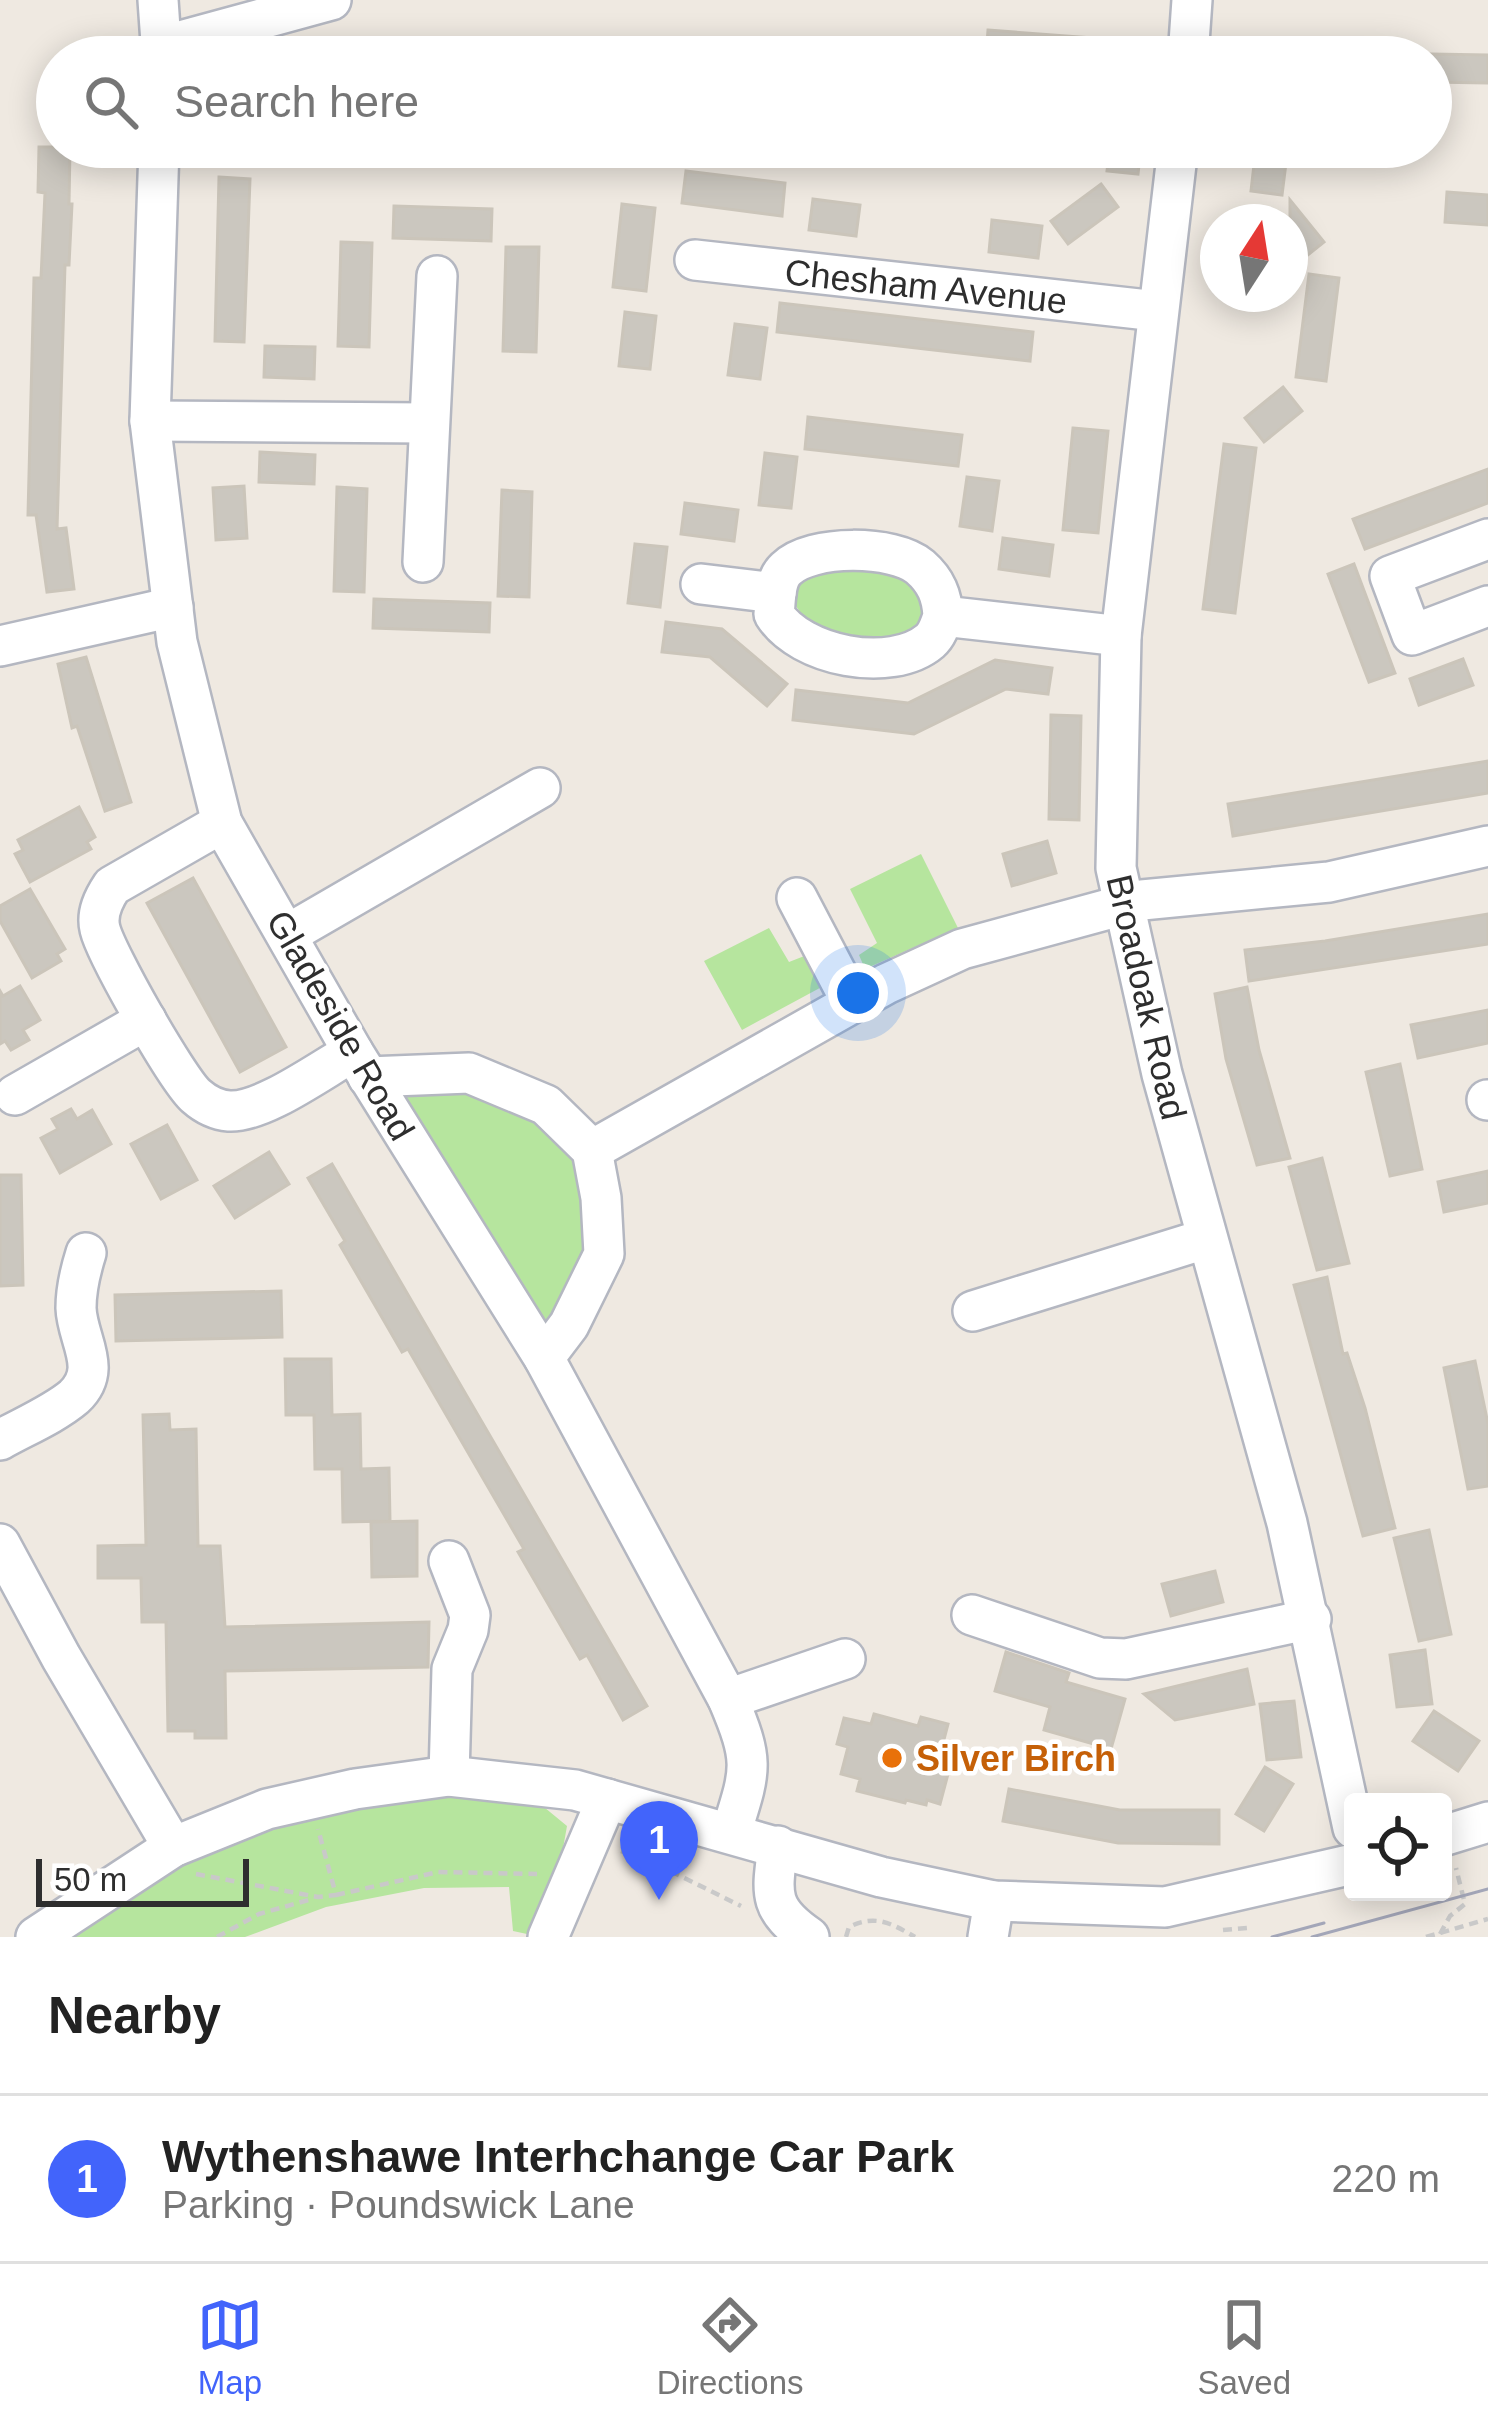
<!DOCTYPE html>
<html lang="en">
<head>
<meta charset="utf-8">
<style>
  body { margin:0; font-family:Helvetica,sans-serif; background:#f6f6f6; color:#222 }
  .controls { position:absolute; right:36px; bottom:36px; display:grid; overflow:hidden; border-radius:12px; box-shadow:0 6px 30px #0003 }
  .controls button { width:108px; height:108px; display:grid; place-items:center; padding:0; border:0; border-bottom:3px solid #e0e0e0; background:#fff; color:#222; font:60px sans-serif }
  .compass { position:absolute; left:1200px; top:204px; width:108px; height:108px; border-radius:50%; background:#fff; box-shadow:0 6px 30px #0003; rotate:12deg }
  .scale { position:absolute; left:36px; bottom:30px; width:213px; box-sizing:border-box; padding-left:12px; border:6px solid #2e2e2e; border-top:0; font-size:33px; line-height:42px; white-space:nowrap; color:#2e2e2e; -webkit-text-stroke:9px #fff; paint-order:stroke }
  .you { position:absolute; left:858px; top:993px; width:42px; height:42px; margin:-30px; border:9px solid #fff; border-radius:50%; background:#1a73e8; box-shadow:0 0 0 18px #1a73e833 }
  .badge { display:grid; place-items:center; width:78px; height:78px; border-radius:50%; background:#4264fb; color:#fff; font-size:39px; font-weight:700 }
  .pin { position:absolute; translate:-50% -99px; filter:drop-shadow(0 3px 6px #0008) }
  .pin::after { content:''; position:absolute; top:63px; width:42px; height:36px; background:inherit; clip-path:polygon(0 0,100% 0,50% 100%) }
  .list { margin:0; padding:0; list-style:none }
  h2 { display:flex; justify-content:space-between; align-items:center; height:156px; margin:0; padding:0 48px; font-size:51px }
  h2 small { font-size:39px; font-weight:400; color:#767676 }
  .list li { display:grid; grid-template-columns:78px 1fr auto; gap:36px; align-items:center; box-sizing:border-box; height:168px; padding:0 48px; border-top:3px solid #e0e0e0 }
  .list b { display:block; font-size:45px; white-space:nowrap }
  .list p { margin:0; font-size:39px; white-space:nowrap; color:#767676 }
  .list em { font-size:39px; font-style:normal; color:#767676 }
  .icon { flex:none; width:66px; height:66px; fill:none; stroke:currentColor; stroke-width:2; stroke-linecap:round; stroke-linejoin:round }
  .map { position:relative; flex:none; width:1488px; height:1937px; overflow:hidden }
  .search { position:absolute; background:#fff; box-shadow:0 6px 30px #0003; left:36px; right:36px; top:36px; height:132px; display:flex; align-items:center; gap:30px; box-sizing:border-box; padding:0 42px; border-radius:66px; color:#767676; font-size:45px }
  .sheet { height:324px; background:#fff }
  nav { display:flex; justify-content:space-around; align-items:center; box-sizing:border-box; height:168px; border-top:3px solid #e0e0e0; background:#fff; font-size:33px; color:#767676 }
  nav a { display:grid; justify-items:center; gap:6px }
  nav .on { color:#4264fb }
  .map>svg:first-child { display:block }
  .green { fill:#b6e59e }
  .building { fill:#cbc7bf; stroke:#cbc5ba; stroke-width:3 }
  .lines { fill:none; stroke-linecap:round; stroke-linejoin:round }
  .minor-casing { stroke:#b4b7c1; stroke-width:44 }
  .path { stroke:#c9c9c9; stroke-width:4.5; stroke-dasharray:9 6; stroke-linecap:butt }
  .minor { stroke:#fff; stroke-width:39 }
  .tram { stroke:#a3a6b8; stroke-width:3 }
  .food-dot { fill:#e8710a; stroke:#fff; stroke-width:4.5 }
  .labels { text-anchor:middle; stroke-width:9; stroke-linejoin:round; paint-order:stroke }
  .street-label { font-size:36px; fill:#2e2e2e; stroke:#fff }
  .food-label { font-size:36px; font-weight:bold; fill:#c56008; stroke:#fff; text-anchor:start }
</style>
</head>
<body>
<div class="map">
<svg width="1488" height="1937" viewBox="0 0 1488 1937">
  <rect width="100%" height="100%" fill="#efe9e1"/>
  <g class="green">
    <path d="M810 569 911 571 931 622 896 640 829 632 803 616 793 602 796 584Z"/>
    <path d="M921 854 958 928 865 969 859 955 877 943 850 889Z"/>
    <path d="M769 928 789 962 812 953 829 983 742 1030 704 961Z"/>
    <path d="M469 1073 592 1150 604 1254 544 1358 368 1077Z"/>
    <path d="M444 1793 533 1798 567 1826 557 1882 527 1934 513 1931 509 1887 424 1888 326 1907 245 1937H70C124 1901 176 1863 236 1836 300 1807 375 1803 444 1793Z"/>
  </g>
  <g class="building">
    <path d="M988 30 1118 40V57H986Z"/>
    <path d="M1431 54 1488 55V83L1431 82Z"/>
    <path d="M39 147H70L69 204H72L69 265H65L57 529 66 528 74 589 47 592 36 515H28L34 278H41L45 193 38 192Z"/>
    <path d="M1110 147H1141L1138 174 1107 171Z"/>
    <path d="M1256 147H1288L1282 195 1251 191Z"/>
    <path d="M686 171 785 183 782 216 682 203Z"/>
    <path d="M219 177 250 179 244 342 215 341Z"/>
    <path d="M1101 184 1118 207 1068 244 1051 221Z"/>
    <path d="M1447 192 1488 195V225L1445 222Z"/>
    <path d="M813 199 860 205 856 236 809 230Z"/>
    <path d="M1290 200 1324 242 1299 262 1290 251Z"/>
    <path d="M622 204 655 208 646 291 613 287Z"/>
    <path d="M394 206 492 209 491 241 393 238Z"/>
    <path d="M992 220 1042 226 1038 258 989 252Z"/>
    <path d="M341 242 372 243 369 347 338 346Z"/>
    <path d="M506 247H539L536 352 503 351Z"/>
    <path d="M1309 274 1339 278 1326 381 1296 377Z"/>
    <path d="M780 303 1033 332 1030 361 777 332Z"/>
    <path d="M625 312 656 316 650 369 619 366Z"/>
    <path d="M735 324 767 328 760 379 728 375Z"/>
    <path d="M265 346 315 347 314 379 264 377Z"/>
    <path d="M1283 387 1302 411 1264 442 1245 418Z"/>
    <path d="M808 417 962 435 958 466 805 449Z"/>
    <path d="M1073 428 1108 431 1098 533 1063 530Z"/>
    <path d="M1224 444 1256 448 1235 613 1203 609Z"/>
    <path d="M260 452 315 455 314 484 259 482Z"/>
    <path d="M765 453 797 457 791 508 759 505Z"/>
    <path d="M1488 469V503L1365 549 1353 519Z"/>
    <path d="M967 477 999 481 992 531 960 526Z"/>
    <path d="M244 486 247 538 216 540 213 488Z"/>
    <path d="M337 487 367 489 364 592 334 591Z"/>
    <path d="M502 490 532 492 529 597 498 596Z"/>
    <path d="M685 503 738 510 734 541 681 534Z"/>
    <path d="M1003 538 1053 545 1049 576 999 569Z"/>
    <path d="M635 544 667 547 660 607 628 603Z"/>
    <path d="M1354 564 1395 673 1369 682 1328 574Z"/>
    <path d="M374 599 490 603 489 632 373 628Z"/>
    <path d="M666 622 722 629 787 684 767 706 710 657 662 652Z"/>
    <path d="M86 657 131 802 105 811 77 726 72 728 58 664Z"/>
    <path d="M1463 659 1473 685 1419 705 1410 679Z"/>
    <path d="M995 660 1052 668 1048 694 1006 689 914 734 793 720 796 690 908 703Z"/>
    <path d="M1051 715 1081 716 1079 820 1049 819Z"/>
    <path d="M1488 761V793L1233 836 1228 804Z"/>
    <path d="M79 807 95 837 87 842 91 849 30 882 15 854 23 850 18 840Z"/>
    <path d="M1047 841 1056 873 1012 886 1003 854Z"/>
    <path d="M193 878 286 1047 240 1072 147 903Z"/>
    <path d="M30 889 65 949 57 954 61 961 32 978 0 921V906Z"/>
    <path d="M1488 914V944L1249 981 1245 950 1325 941Z"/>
    <path d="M20 986 40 1020 23 1030 29 1040 11 1050 5 1041 0 1044V991L3 996Z"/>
    <path d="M1247 987 1259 1050 1290 1158 1257 1165 1226 1059 1215 994Z"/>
    <path d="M1488 1010V1043L1418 1058 1411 1025Z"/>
    <path d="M1400 1064 1422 1169 1390 1176 1366 1072Z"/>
    <path d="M71 1109 77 1119 92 1110 111 1144 60 1173 41 1138 58 1129 52 1119Z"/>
    <path d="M167 1125 197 1180 161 1199 131 1144Z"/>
    <path d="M269 1152 289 1184 235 1218 214 1186Z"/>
    <path d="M1322 1158 1349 1263 1317 1270 1289 1167Z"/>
    <path d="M332 1164 647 1706 623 1720 587 1655 580 1659 518 1552 524 1549 408 1349 402 1352 340 1245 345 1241 308 1178Z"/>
    <path d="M1488 1171V1203L1444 1212 1438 1182Z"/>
    <path d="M0 1175H21L23 1285 0 1286Z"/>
    <path d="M1327 1277 1343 1354 1347 1353 1365 1408 1395 1528 1363 1536 1294 1285Z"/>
    <path d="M281 1291 282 1337 116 1341 115 1295Z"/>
    <path d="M285 1359H331L332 1415 360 1414 361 1469 389 1468 390 1521 343 1522 342 1469H315L314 1415H286Z"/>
    <path d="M1475 1361 1488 1424V1486L1468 1489 1444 1368Z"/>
    <path d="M169 1414 170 1430 196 1429 198 1546H220L225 1627 429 1622 428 1667 225 1671 226 1738H195V1731H168L166 1622H142L141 1578H98V1546L146 1545 143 1415Z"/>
    <path d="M417 1521V1576L372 1577 371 1522Z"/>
    <path d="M1429 1530 1451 1634 1419 1641 1394 1538Z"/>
    <path d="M1215 1571 1223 1602 1171 1616 1162 1584Z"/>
    <path d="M1425 1650 1432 1704 1397 1707 1390 1655Z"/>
    <path d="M1006 1652 1069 1673 1066 1682 1125 1699 1111 1749 1044 1730 1050 1707 995 1691Z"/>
    <path d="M1247 1669 1254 1704 1175 1720 1144 1694Z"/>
    <path d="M1294 1701 1301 1757 1267 1760 1260 1704Z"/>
    <path d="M1434 1711 1479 1741 1458 1771 1413 1741Z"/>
    <path d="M874 1714 918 1726 921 1717 948 1724 936 1770 948 1774 940 1804 927 1800 926 1805 906 1800 905 1803 857 1791 860 1779 841 1774 848 1747 837 1744 844 1718 871 1724Z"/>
    <path d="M1265 1767 1293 1784 1264 1831 1236 1814Z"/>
    <path d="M1009 1789 1120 1810H1219V1844L1118 1843 1003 1821Z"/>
  </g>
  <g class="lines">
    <defs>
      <g id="minor">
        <path d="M158 0 162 57"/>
        <path d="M162 46 331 0"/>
        <path d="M1188 57 1192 0"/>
        <path d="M159 147 150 421 177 642 222 823 353 1052 544 1358 728 1699C755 1763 751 1769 731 1833"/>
        <path d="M1178 147 1121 636 1116 868 1162 1074 1287 1523 1353 1828"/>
        <path d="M695 260 1157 311"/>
        <path d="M150 421 427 423"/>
        <path d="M1488 539 1390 576 1412 635 1488 606"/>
        <path d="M423 562 437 276"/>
        <path d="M701 584 776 593"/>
        <path d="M943 616C942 596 936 581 920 567 894 545 811 544 786 569 774 580 776 600 774 614 800 656 891 674 930 641 937 635 940 625 943 616L1121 636"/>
        <path d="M0 646 173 607"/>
        <path d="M222 823 112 886C104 898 96 913 100 929 106 954 177 1079 196 1096 205 1104 217 1110 229 1111 263 1113 322 1069 353 1052"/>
        <path d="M797 898 852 1003"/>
        <path d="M288 934 540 788"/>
        <path d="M368 1077 469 1073 546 1105 592 1150 601 1198 604 1254 569 1325 544 1358"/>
        <path d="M15 1095 146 1020"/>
        <path d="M1487 1100H1488"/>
        <path d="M592 1150 886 984 962 949 1142 900 1329 882 1488 846"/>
        <path d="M973 1311 1205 1239"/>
        <path d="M0 1440C23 1427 54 1414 74 1397 104 1369 77 1340 76 1308 76 1288 80 1272 86 1253"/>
        <path d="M0 1544 61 1657 173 1847"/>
        <path d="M972 1615 1100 1658 1126 1659 1311 1619"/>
        <path d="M728 1699 845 1659"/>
        <path d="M449 1776 452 1669 468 1630 470 1615 449 1561"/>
        <path d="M1443 1836 1488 1822"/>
        <path d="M778 1846C772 1893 767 1908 809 1937"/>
        <path d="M36 1937 173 1847 267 1809 355 1789 449 1776 575 1790 881 1877 994 1901 1165 1907 1353 1864"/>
        <path d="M548 1937 607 1799"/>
        <path d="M988 1937 994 1901"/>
      </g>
    </defs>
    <use href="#minor" class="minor-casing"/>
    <g class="path">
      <path d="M621 1851 644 1858 647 1847"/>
      <path d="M644 1858 741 1906"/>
      <path d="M196 1874 318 1897 336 1895 318 1829"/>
      <path d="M336 1895 438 1872 537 1874"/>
      <path d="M1223 1930 1247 1928"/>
      <path d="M1440 1934 1450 1916 1465 1904 1456 1868"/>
      <path d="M217 1937 259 1914 312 1899"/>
      <path d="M846 1937 849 1927C875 1914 891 1923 915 1937"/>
      <path d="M1426 1937 1488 1919"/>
    </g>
    <use href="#minor" class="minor"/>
    <g class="tram">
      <path d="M1272 1937 1324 1923"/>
      <path d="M1312 1937 1488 1889"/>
    </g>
  </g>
  <circle class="food-dot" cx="892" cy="1758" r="12"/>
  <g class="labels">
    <g class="street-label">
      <text transform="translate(926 286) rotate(6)" y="13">Chesham Avenue</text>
      <text transform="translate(1147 997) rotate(77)" y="13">Broadoak Road</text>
      <text transform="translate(341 1025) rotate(60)" y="13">Gladeside Road</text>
    </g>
    <g class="food-label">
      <text x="916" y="1771">Silver Birch</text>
    </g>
  </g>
</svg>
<div class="controls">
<button><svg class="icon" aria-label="locate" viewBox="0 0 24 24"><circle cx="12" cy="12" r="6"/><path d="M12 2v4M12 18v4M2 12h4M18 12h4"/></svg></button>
</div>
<svg class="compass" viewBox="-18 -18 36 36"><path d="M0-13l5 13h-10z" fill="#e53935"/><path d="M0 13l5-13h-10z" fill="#767676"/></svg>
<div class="scale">50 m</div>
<div class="you"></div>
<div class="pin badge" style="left:659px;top:1900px">1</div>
<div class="search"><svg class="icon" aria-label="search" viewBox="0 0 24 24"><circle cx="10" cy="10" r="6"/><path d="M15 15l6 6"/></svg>Search here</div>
</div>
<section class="sheet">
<h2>Nearby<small></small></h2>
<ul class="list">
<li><span class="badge">1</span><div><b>Wythenshawe Interhchange Car Park</b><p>Parking · Poundswick Lane</p></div><em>220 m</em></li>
</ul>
</section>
<nav>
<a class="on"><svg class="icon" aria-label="map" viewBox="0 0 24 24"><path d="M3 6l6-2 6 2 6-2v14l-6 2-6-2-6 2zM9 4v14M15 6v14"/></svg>Map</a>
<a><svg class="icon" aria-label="directions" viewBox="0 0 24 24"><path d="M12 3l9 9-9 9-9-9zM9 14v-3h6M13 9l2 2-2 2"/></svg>Directions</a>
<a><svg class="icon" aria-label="saved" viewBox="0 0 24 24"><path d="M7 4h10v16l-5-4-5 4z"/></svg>Saved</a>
</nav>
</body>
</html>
